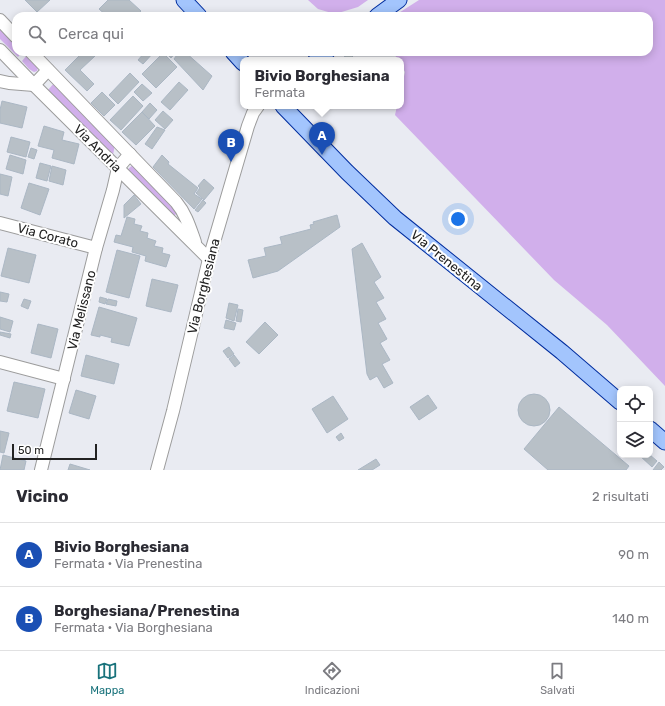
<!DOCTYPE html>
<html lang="it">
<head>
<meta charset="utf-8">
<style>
  body { margin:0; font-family:Rubik,sans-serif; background:#f7f7f7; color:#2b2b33 }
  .controls { position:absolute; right:12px; bottom:12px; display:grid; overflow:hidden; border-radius:8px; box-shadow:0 2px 10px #0003 }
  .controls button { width:36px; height:36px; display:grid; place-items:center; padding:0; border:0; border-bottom:1px solid #e1e1e2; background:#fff; color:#2b2b33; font:20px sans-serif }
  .scale { position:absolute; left:12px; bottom:10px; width:85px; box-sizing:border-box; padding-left:4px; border:2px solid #222; border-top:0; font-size:11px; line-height:14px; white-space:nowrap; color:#222; -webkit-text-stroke:3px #fff; paint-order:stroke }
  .you { position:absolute; left:458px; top:219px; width:14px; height:14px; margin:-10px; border:3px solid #fff; border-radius:50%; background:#1a73e8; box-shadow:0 0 0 6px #1a73e833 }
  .badge { display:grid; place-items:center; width:26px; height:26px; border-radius:50%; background:#18727b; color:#fff; font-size:13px; font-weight:700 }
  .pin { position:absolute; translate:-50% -33px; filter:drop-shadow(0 1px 2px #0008) }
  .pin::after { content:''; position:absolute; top:21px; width:14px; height:12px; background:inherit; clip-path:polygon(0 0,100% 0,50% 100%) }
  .popup { position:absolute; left:240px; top:57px; width:164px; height:52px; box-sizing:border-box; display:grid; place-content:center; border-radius:8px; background:#fff; filter:drop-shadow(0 1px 3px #0005); font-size:13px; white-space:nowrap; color:#7c7c81 }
  .popup b { font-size:15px; color:#2b2b33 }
  .popup::after { content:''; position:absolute; left:50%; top:100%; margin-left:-8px; border:8px solid transparent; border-top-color:#fff }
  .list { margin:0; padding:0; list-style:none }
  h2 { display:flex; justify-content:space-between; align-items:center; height:52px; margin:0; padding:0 16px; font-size:17px }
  h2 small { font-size:13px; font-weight:400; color:#7c7c81 }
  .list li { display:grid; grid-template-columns:26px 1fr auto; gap:12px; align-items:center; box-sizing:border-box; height:64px; padding:0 16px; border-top:1px solid #e1e1e2 }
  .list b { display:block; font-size:15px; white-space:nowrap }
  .list p { margin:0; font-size:13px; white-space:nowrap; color:#7c7c81 }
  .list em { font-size:13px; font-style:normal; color:#7c7c81 }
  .icon { flex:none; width:22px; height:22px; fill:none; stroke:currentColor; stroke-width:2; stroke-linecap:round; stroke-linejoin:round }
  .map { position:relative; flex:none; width:665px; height:470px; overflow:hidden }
  .search { position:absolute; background:#fff; box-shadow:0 2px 10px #0003; left:12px; right:12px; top:12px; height:44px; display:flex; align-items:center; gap:10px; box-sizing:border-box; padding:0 14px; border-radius:12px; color:#7c7c81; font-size:15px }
  .sheet { height:180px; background:#fff }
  nav { display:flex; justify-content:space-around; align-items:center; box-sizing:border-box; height:56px; border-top:1px solid #e1e1e2; background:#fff; font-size:11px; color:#7c7c81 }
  nav a { display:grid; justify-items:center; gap:2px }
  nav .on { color:#18727b }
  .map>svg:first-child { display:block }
  .grass { fill:#d1afeb }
  .building { fill:#b8c0c7; stroke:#abb7c4 }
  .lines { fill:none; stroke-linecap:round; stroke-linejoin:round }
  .minor-casing { stroke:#9c9c9c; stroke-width:14 }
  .major-casing { stroke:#002d9f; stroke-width:17 }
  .minor { stroke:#fff; stroke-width:12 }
  .major { stroke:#a3c5fd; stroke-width:15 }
  .labels { text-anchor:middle; stroke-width:4; stroke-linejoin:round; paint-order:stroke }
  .street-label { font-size:13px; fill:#222; stroke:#fff }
</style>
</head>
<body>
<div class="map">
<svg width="665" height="470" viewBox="0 0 665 470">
  <rect width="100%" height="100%" fill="#e9ebf2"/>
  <g class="grass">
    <path d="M308 0H368L358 7 335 14 318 9Z"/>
    <path d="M419 0H665V386L607 325 554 280 395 115 397 106H401V89L405 72 401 65V60H398L393 52H649V16H394Z"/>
    <path d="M0 25 16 42V52H22L18 57 0 39Z"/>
    <path d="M28 54 38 68 37 71 34 72 29 69 22 61Z"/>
    <path d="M55 82 115 144 113 155 48 90Z"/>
    <path d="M134 164 179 211 173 217 127 170Z"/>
  </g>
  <g class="building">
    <path d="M25 0H50L37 12Z"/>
    <path d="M108 0H129L141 11 136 16H107L99 9Z"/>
    <path d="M83 52H91L95 56 80 70 94 84 87 91 65 70Z"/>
    <path d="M145 52H154L143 64 138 60Z"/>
    <path d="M165 52H176L171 58Z"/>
    <path d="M179 52H185L212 76 203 90 174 59Z"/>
    <path d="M163 53 177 67 156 88 142 74Z"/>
    <path d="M350 53 355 60H346L344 57Z"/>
    <path d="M130 73 139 82 118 104 109 95Z"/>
    <path d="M179 82 188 90 170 110 161 102Z"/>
    <path d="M142 84 152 93 143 101 134 92Z"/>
    <path d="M102 92 115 105 104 116 91 103Z"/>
    <path d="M133 96 143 106 121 130 110 120Z"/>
    <path d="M2 101 27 107 22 128 0 123V110Z"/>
    <path d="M150 103 157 110 149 119 142 112Z"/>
    <path d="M163 111 173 120 165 129 155 120Z"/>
    <path d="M142 112 155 126 136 145 122 132Z"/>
    <path d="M44 126 64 132 62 140 79 144 74 164 52 158 54 150 38 146Z"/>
    <path d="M157 127 165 130 152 149 145 144Z"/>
    <path d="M11 137 30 142 26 157 7 152Z"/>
    <path d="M31 148 37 150 34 159 28 157Z"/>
    <path d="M10 155 26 160 23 174 6 169Z"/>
    <path d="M162 155 169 162 168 164 198 188 194 194 202 199 194 209 153 167Z"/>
    <path d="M40 163 51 166 47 181 36 178Z"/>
    <path d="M52 166 66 170 63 185 49 181Z"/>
    <path d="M0 174 12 177 8 196 0 194Z"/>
    <path d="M204 179 214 188 204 200 196 193 200 188 198 186Z"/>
    <path d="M29 183 49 189 40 215 21 208Z"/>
    <path d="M134 195 141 204 124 218V205Z"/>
    <path d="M203 200 206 203 198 212 195 210Z"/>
    <path d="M337 215 340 227 278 271 253 278 248 260 266 256 264 248 282 244 280 237 311 229 310 225 314 224 313 222Z"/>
    <path d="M127 217 135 219 134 224 142 226 140 231 148 233 147 238 156 241 154 246 163 248 162 253 170 255 166 267 145 261 146 256 132 252 133 247 114 242 116 235 121 236Z"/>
    <path d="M362 243 381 277 374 282 384 298 376 302 386 319 378 323 387 339 380 343 390 360 382 364 393 383 384 388 377 376 370 380 367 374 352 249Z"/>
    <path d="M8 248 36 255 29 283 1 276Z"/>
    <path d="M117 250 140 256 129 298 106 292Z"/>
    <path d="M152 279 178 285 171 312 146 306Z"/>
    <path d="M0 292 9 294 7 302 0 301Z"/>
    <path d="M100 297 107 299 105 304 99 302Z"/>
    <path d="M24 299 31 301 28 309 21 306Z"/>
    <path d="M108 299 117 301 116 306 106 304Z"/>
    <path d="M229 303 238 305 234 321 226 318Z"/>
    <path d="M99 307 137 318 129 346 111 342 112 338 100 335V337L91 335Z"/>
    <path d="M238 309 243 310 241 322 236 321Z"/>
    <path d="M0 317 13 321 10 332 0 329Z"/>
    <path d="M226 320 236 323 234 330 224 328Z"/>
    <path d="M265 322 278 335 259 354 246 342Z"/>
    <path d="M38 324 58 329 51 358 31 353Z"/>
    <path d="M0 332 11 334 10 338 0 335Z"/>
    <path d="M229 347 234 354 228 358 223 351Z"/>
    <path d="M86 355 119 364 114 384 81 376Z"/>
    <path d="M234 355 240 363 235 367 229 359Z"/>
    <path d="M14 382 45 389 38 418 7 411Z"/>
    <path d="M76 390 96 396 89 419 69 413Z"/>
    <circle cx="534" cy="410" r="16"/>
    <path d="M428 395 437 408 419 420 410 407Z"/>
    <path d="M333 396 348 419 327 433 312 409Z"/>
    <path d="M559 407 629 466 626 470H548L524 449Z"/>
    <path d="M0 431 9 433 4 453 0 452Z"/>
    <path d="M341 433 344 438 339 441 336 437Z"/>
    <path d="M3 455 26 461 24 470H0Z"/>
    <path d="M639 455H650L657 461 652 467Z"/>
    <path d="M376 459 380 465 372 470H358Z"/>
    <path d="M659 462 664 467 661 470H653Z"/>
    <path d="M70 464 90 470H68Z"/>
  </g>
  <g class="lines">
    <defs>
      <g id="minor">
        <path d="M0 20 16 37"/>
        <path d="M0 50 34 85 209 259"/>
        <path d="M31 52 176 202C186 214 190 228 195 242"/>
        <path d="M0 81 9 83 34 85 48 70"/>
        <path d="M0 223 96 248"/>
        <path d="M0 362 64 379"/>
        <path d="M41 470 96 248 113 190 118 168 130 154"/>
        <path d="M157 470 173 411 209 259 248 126 253 113 258 106"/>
      </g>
      <g id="major">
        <path d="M184 0 199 16"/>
        <path d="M377 16 399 0"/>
        <path d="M233 52 243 63"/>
        <path d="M316 60 327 52"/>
        <path d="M283 106 347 172 395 218 562 352 620 402"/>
        <path d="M650 429 665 442"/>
      </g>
    </defs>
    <use href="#minor" class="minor-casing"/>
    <use href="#major" class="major-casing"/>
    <use href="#minor" class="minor"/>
    <use href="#major" class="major"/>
  </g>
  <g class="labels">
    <g class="street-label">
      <text transform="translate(98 148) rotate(45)" y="5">Via Andria</text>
      <text transform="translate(48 235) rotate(15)" y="5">Via Corato</text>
      <text transform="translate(447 260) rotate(39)" y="5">Via Prenestina</text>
      <text transform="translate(203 286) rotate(-76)" y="5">Via Borghesiana</text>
      <text transform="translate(81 310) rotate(-76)" y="5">Via Melissano</text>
    </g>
  </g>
</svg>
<div class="controls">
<button><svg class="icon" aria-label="locate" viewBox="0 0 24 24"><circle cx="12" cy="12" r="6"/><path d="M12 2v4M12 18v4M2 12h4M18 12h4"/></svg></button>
<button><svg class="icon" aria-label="layers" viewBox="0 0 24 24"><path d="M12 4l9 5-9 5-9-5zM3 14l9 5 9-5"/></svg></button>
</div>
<div class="scale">50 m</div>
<div class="you"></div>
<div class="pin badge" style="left:322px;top:155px;background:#1a4fb4">A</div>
<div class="popup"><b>Bivio Borghesiana</b>Fermata</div>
<div class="pin badge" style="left:231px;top:162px;background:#1a4fb4">B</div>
<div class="search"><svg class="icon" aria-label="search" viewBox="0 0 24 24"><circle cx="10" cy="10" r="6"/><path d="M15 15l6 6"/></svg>Cerca qui</div>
</div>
<section class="sheet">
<h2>Vicino<small>2 risultati</small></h2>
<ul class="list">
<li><span class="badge" style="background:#1a4fb4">A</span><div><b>Bivio Borghesiana</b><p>Fermata · Via Prenestina</p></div><em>90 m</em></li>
<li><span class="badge" style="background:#1a4fb4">B</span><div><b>Borghesiana/Prenestina</b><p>Fermata · Via Borghesiana</p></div><em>140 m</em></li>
</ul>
</section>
<nav>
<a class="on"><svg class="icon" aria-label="map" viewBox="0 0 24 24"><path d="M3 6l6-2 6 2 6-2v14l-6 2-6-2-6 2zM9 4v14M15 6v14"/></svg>Mappa</a>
<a><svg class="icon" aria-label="directions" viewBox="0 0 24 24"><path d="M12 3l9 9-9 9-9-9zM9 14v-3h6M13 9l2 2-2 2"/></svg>Indicazioni</a>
<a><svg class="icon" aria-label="saved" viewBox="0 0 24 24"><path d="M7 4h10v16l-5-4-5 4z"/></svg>Salvati</a>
</nav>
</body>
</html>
